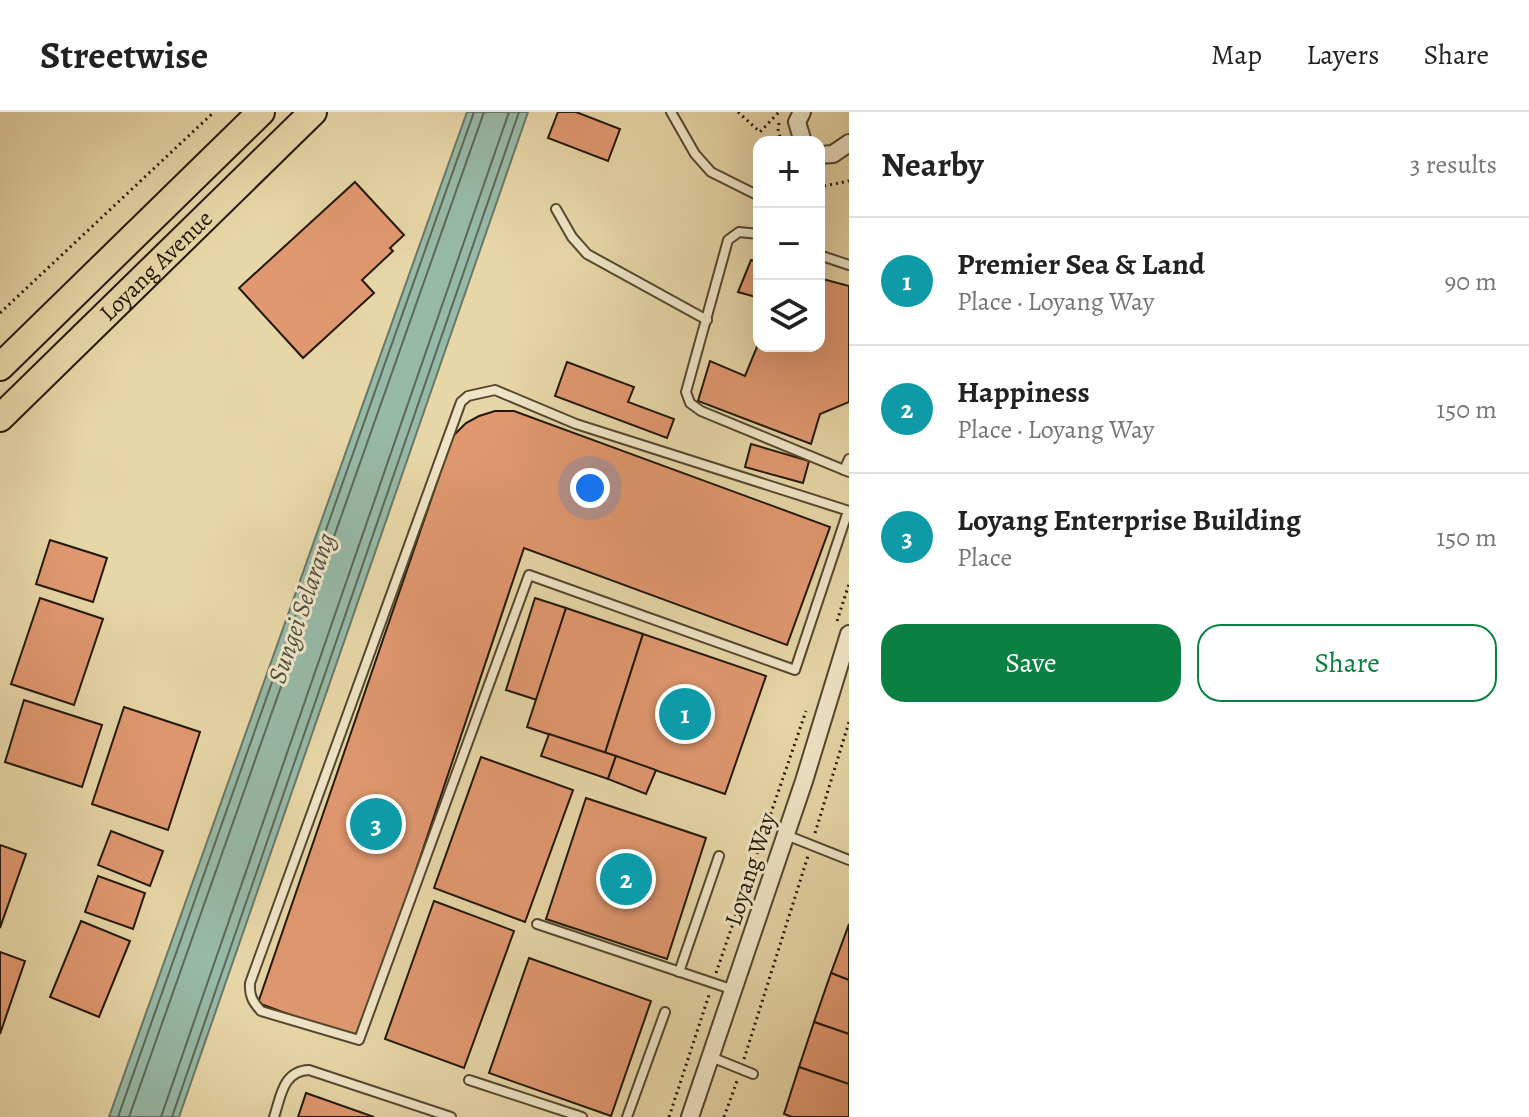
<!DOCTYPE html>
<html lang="en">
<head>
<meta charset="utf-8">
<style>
  body { margin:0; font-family:Alegreya,serif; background:#f2f2f2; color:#222 }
  .controls { position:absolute; right:24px; top:24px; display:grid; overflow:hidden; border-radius:16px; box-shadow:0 8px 32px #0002 }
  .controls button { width:72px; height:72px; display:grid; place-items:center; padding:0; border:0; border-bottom:2px solid #e0e0e0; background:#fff; color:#222; font:40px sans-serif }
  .you { position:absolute; left:590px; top:376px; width:28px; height:28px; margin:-20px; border:6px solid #fff; border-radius:50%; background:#1a73e8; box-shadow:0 0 0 12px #1a73e833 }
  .badge { display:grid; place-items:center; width:52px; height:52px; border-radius:50%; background:#0b8043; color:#fff; font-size:26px; font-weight:700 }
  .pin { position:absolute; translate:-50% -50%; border:4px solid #fff; box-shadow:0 2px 8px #0006 }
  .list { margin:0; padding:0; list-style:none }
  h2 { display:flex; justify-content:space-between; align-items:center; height:104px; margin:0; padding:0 32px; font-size:34px }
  h2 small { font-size:26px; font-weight:400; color:#767676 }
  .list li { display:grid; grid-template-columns:52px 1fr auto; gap:24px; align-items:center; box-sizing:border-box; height:128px; padding:0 32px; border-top:2px solid #e0e0e0 }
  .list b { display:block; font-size:30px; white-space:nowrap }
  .list p { margin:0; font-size:26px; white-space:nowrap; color:#767676 }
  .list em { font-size:26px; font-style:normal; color:#767676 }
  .actions { display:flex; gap:16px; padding:24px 32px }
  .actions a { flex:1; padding:18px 0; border:2px solid #0b8043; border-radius:24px; text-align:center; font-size:28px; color:#0b8043 }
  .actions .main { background:#0b8043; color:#fff }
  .icon { flex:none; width:44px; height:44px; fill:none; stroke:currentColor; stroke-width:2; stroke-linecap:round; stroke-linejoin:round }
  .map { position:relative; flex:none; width:849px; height:1005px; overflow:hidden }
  header { display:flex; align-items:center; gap:48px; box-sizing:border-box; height:112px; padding:0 40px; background:#fff; border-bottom:2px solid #e0e0e0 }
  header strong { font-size:38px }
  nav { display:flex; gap:44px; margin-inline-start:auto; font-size:28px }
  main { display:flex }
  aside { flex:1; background:#fff }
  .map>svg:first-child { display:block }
  .water { fill:#97b9a7; stroke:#697967; stroke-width:2 }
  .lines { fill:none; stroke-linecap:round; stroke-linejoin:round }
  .shore { stroke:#5d6858; stroke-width:2 }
  .building { fill:#e19870; stroke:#231808; stroke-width:2 }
  .lane-casing { stroke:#544830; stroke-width:12 }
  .street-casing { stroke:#544830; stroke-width:20 }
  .primary-casing { stroke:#231808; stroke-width:30 }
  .path { stroke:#231808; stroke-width:3; stroke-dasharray:2 4; stroke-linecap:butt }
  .lane { stroke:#efe4c6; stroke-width:8 }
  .street { stroke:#efe4c6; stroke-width:16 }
  .primary { stroke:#e7d6a7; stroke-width:26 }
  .labels { text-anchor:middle; stroke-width:6; stroke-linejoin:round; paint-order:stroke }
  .street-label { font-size:24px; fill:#231808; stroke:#efe4c6 }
  .water-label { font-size:26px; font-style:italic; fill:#4c5040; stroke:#efe4c6 }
</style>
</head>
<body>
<header>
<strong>Streetwise</strong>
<nav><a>Map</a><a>Layers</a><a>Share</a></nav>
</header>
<main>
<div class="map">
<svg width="849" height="1005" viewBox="0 0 849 1005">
  <rect width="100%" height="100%" fill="#e7d6a7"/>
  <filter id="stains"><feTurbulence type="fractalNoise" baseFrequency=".0025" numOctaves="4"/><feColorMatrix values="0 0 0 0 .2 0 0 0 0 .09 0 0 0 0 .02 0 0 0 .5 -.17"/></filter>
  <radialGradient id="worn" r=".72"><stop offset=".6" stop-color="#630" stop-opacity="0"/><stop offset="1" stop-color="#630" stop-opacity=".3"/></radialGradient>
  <path class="water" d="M467 0H528L179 1005H109Z"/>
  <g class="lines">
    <g class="shore">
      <path d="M118 1005 474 0"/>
      <path d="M129 1005 484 0"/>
      <path d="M161 1005 509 0"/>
      <path d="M172 1005 519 0"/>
    </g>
  </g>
  <g class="building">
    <path d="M558 0H576L620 17 608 49 548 26Z"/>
    <path d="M355 70 404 123 390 136 393 139 362 168 374 181 303 246 239 176Z"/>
    <path d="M751 148 759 151V186L738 180Z"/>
    <path d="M819 166 849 174V290L820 302 811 332 698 289 710 249 745 264 759 230V234H819Z"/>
    <path d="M567 250 634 275 628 290 674 307 667 326 555 284Z"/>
    <path d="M495 299H514L830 415 787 533 524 436 359 928 258 891 453 324 466 311 479 304Z"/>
    <path d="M751 332 809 349 803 371 745 355Z"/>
    <path d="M50 428 107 446 93 490 36 472Z"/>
    <path d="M40 486 103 507 74 593 11 572Z"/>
    <path d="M535 486 566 496 537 588 506 578Z"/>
    <path d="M566 496 643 522 605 641 527 615Z"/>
    <path d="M643 522 766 564 725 682 605 641Z"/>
    <path d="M24 588 102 613 82 675 5 650Z"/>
    <path d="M124 595 200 620 168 718 92 692Z"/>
    <path d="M549 622 616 644 608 667 541 644Z"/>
    <path d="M616 644 656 658 646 682 608 667Z"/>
    <path d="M481 645 573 678 525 810 434 776Z"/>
    <path d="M586 686 706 726 667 847 546 807Z"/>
    <path d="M111 719 163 739 150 774 98 753Z"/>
    <path d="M0 733 26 742 0 816Z"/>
    <path d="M98 764 145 781 133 817 85 800Z"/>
    <path d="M434 789 514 819 464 956 385 927Z"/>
    <path d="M81 809 130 829 99 905 50 885Z"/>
    <path d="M849 812V868L831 861Z"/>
    <path d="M0 840 25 849 0 922Z"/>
    <path d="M529 846 651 889 611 1004 489 961Z"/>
    <path d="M831 861 849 868V922L814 910Z"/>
    <path d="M814 910 849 922V972L799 955Z"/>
    <path d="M799 955 849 972V1005H792L784 1002Z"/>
    <path d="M306 981 374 1005H298Z"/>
  </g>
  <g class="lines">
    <defs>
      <g id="lane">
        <path d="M671 0 695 42 711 60 755 82H759"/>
        <path d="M556 97 572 125 587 142 707 208"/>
        <path d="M759 122 739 120 728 128 686 280 690 291 701 299 849 360"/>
        <path d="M819 143 849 153"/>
        <path d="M844 358 849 347"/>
        <path d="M848 399 795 558 529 463 359 928 261 899C253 890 249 884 250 871L461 290 468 284 495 278 576 312 849 399"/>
        <path d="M786 723 849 748"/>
        <path d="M537 812 734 878"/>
        <path d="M679 860 719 744"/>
        <path d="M711 945 753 962"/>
        <path d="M469 968 582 1005"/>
        <path d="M274 1005C281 984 283 959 309 958L451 1005"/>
        <path d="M627 1005 665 900"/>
      </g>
      <g id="street">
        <path d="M802 0 797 10 803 30"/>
        <path d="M819 43 833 42 849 31"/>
        <path d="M690 1005 804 669 849 522"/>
      </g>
      <g id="primary">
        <path d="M0 255 261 0"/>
        <path id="s1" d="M0 306 313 0"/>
      </g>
    </defs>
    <use href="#lane" class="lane-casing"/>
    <use href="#street" class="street-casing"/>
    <use href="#primary" class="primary-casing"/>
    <g class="path">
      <path d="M738 0 760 20 779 0"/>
      <path d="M779 11 778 19 782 30"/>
      <path d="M819 71 824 74 849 69"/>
      <path d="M0 201 214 0"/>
      <path d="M837 509 849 472"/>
      <path d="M815 721 849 610"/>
      <path d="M716 861 806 599"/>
      <path d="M744 947 808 744"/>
      <path d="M669 1005 709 883"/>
      <path d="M724 1005 737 969"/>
    </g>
    <use href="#lane" class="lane"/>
    <use href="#street" class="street"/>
    <use href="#primary" class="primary"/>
  </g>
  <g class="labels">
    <g class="street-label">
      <text dy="8" stroke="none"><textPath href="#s1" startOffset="218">Loyang Avenue</textPath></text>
      <text transform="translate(750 757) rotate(-72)" y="8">Loyang Way</text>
    </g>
    <g class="water-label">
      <text transform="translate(301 496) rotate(-71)" y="9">Sungei Selarang</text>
    </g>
  </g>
  <rect width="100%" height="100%" filter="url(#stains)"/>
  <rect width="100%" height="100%" fill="url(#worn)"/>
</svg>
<div class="controls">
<button>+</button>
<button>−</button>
<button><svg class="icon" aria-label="layers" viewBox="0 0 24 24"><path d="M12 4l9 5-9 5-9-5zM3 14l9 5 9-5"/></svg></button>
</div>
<div class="you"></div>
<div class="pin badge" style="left:685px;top:602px;background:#0f9aa8">1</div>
<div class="pin badge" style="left:626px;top:767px;background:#0f9aa8">2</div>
<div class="pin badge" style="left:376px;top:712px;background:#0f9aa8">3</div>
</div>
<aside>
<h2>Nearby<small>3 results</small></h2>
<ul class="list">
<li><span class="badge" style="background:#0f9aa8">1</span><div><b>Premier Sea &amp; Land</b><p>Place · Loyang Way</p></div><em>90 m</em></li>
<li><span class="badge" style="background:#0f9aa8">2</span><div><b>Happiness</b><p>Place · Loyang Way</p></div><em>150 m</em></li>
<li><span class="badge" style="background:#0f9aa8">3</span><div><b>Loyang Enterprise Building</b><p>Place</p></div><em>150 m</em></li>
</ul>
<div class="actions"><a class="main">Save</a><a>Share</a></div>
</aside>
</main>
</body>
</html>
